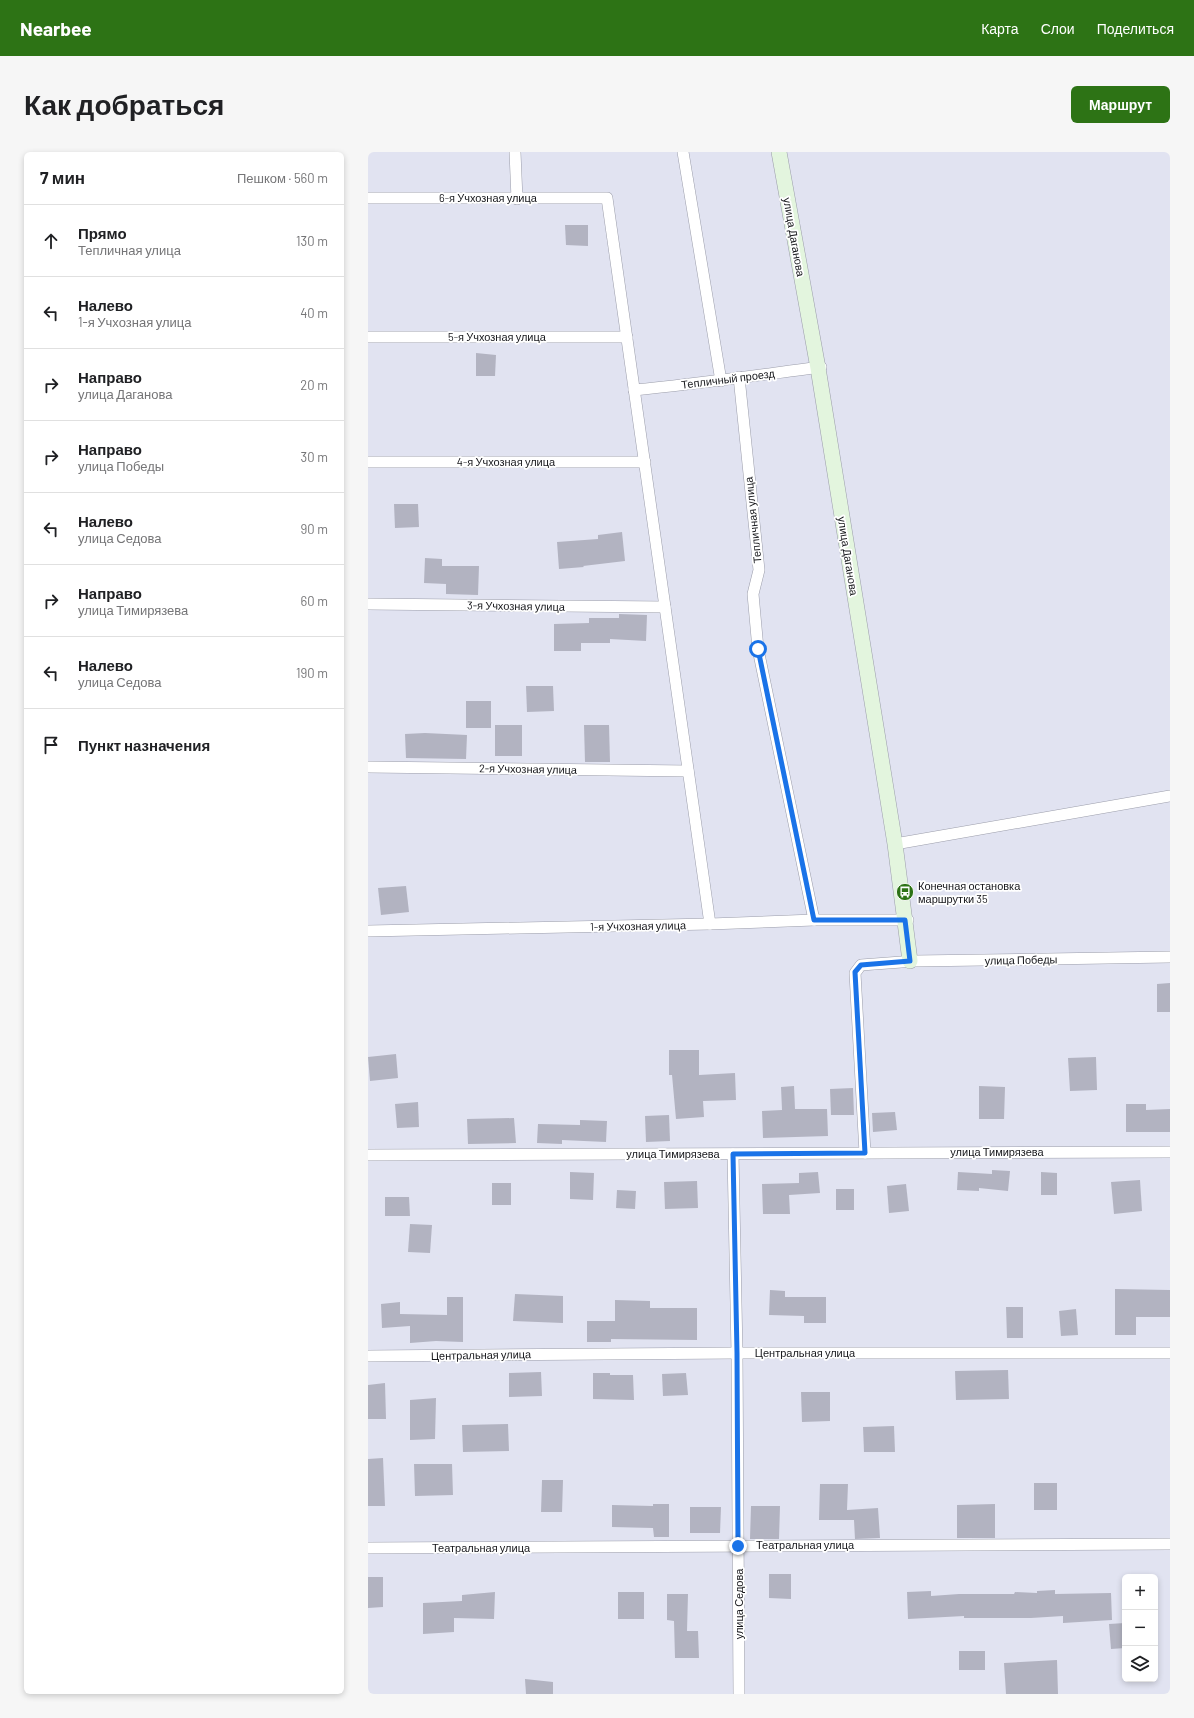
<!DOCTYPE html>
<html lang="ru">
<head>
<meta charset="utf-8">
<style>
  body { margin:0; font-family:Barlow,sans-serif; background:#f6f6f6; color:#202124 }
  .controls { position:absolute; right:12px; bottom:12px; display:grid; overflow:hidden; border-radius:6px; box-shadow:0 2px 6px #0003 }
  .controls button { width:36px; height:36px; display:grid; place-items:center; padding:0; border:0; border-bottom:1px solid #e0e0e0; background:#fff; color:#202124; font:20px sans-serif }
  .stop { position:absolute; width:12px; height:12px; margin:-9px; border:3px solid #1a73e8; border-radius:50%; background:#fff }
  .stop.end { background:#1a73e8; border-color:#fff; box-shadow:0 1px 4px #0008 }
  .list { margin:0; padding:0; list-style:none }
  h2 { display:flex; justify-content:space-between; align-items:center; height:52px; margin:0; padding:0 16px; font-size:17px }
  h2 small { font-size:13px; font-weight:400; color:#757577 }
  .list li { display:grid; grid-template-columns:26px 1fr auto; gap:12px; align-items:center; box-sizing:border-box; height:72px; padding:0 16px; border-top:1px solid #e0e0e0 }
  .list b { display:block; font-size:15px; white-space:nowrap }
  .list p { margin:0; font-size:13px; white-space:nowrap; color:#757577 }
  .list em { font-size:13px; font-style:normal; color:#757577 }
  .icon { flex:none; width:22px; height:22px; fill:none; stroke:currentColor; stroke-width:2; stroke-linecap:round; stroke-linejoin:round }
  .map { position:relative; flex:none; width:802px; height:1542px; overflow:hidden; border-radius:6px }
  header { display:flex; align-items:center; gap:24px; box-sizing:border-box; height:56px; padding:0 20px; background:#2d7315; color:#fff }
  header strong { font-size:19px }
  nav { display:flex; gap:22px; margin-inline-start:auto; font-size:14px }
  .intro { display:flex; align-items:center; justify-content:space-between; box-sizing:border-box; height:96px; padding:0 24px }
  h1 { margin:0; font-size:28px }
  .button { padding:10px 18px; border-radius:6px; background:#2d7315; color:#fff; font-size:14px; font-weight:700 }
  main { display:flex; gap:24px; padding:0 24px }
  aside { flex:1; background:#fff; border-radius:6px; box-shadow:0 2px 6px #0003 }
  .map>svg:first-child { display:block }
  .building { fill:#b2b3c1 }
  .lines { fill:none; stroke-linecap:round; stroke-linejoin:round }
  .street-casing { stroke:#9b9daa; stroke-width:12 }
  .secondary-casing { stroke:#9b9daa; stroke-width:16 }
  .street { stroke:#fff; stroke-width:11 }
  .secondary { stroke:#e3f5de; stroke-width:15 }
  .route { stroke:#1a73e8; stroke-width:5 }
  .labels { text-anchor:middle; stroke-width:3.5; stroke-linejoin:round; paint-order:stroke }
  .street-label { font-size:11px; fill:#16171b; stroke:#fff }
  .poi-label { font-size:11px; fill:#16171b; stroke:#fff; text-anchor:start }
</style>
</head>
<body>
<header>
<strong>Nearbee</strong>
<nav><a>Карта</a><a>Слои</a><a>Поделиться</a></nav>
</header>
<div class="intro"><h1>Как добраться</h1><a class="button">Маршрут</a></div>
<main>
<aside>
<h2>7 мин<small>Пешком · 560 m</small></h2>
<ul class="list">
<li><svg class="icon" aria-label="ahead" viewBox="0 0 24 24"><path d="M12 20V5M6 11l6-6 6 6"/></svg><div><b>Прямо</b><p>Тепличная улица</p></div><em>130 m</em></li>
<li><svg class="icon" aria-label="left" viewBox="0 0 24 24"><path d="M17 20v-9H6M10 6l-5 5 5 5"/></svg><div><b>Налево</b><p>1-я Учхозная улица</p></div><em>40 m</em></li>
<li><svg class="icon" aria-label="right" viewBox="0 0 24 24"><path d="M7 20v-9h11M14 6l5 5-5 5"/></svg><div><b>Направо</b><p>улица Даганова</p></div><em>20 m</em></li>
<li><svg class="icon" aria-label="right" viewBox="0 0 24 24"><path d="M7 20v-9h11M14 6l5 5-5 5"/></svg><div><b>Направо</b><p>улица Победы</p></div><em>30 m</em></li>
<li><svg class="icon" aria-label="left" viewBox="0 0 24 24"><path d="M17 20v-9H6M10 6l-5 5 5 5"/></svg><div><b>Налево</b><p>улица Седова</p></div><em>90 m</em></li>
<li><svg class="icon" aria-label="right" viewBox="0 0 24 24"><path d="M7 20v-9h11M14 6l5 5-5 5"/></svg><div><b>Направо</b><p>улица Тимирязева</p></div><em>60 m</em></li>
<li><svg class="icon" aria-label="left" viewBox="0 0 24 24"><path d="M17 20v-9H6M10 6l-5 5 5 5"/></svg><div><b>Налево</b><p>улица Седова</p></div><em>190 m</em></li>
<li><svg class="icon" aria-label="arrive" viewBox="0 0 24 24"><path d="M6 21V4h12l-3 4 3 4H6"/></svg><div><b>Пункт назначения</b></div></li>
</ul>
</aside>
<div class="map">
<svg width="802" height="1542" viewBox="0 0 802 1542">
  <rect width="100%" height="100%" fill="#e1e3f1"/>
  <g class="building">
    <path d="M197 73H220V94L198 93Z"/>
    <path d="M108 201 128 203 127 224H108Z"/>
    <path d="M26 352H50L51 375 27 376Z"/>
    <path d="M254 380 257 409 215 414 216 415 191 417 189 390 230 387V383Z"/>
    <path d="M57 406 74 407V414H111L110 443 78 442V432L56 431Z"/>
    <path d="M251 462 279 463 278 489 242 487V491H213V499H186V472L221 471V466H251Z"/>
    <path d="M158 534H185L186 559 159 560Z"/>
    <rect x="98" y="549" width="25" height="27"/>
    <rect x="127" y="573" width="27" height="31"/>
    <path d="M216 573H241L242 610H217Z"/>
    <path d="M57 581 99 583 98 607 38 606 37 582Z"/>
    <path d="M38 734 41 760 13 763 10 736Z"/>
    <path d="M802 831V860H789V832Z"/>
    <path d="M301 898H331V923L367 921 368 948 335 949 336 965 308 967 304 923H301Z"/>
    <path d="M28 902 30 926 2 929 0 905Z"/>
    <path d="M728 905 729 938 702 939 700 906Z"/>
    <path d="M426 934 427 957H459L460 984 395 986 394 959 414 958 413 935Z"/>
    <path d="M611 934 637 935 636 967H611Z"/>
    <path d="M485 936 486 963H463L462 937Z"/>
    <path d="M50 950 51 975 29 976 27 952Z"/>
    <path d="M758 952H778V958L802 957V980H758Z"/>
    <path d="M527 960 529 978 505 980 504 961Z"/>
    <path d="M301 963 302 989 278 990 277 964Z"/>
    <path d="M146 966 148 991 100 992 99 967Z"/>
    <path d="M212 968 239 969 238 990 194 988V992L169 991 170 972 212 973Z"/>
    <path d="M624 1018 642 1019 640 1039 611 1036V1039L589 1038 590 1020 624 1022Z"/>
    <path d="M202 1020 226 1021 225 1048 202 1047Z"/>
    <path d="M450 1020 452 1041 421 1043 422 1062H395L394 1032 431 1031V1021Z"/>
    <path d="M673 1020 689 1021V1043H673Z"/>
    <path d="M772 1028 774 1059 746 1062 743 1030Z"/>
    <path d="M329 1029 330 1056 297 1057 296 1030Z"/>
    <rect x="124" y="1031" width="19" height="22"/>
    <path d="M538 1032 541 1059 521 1061 519 1034Z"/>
    <rect x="468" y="1037" width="18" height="21"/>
    <path d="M249 1038 268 1039 267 1057 248 1056Z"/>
    <path d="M17 1045H41L42 1064H17Z"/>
    <path d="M42 1072 64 1073 62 1101 40 1100Z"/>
    <path d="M747 1137 802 1138V1165H768V1183H747Z"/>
    <path d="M402 1138 417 1139V1145H458V1171H436V1164L401 1163Z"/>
    <path d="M147 1142 195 1144V1171L145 1169Z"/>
    <path d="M79 1145H95V1190L68 1189 42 1191V1174L14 1176 13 1152 32 1150V1162L79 1163Z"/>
    <path d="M247 1148 282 1149V1156H329V1188L243 1187V1190H219V1169H247Z"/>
    <path d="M638 1155H655V1186H639Z"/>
    <path d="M708 1157 710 1183 693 1184 691 1159Z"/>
    <path d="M640 1218 641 1247 588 1248 587 1219Z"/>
    <path d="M173 1220 174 1244 141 1245V1221Z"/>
    <path d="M225 1221H242V1223H265L266 1248 225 1247Z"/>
    <path d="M318 1221 320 1243 295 1244 294 1222Z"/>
    <path d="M17 1231 18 1267H0V1233Z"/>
    <path d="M433 1240H462V1269L434 1270Z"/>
    <path d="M68 1246 67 1287 42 1288V1248Z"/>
    <path d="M140 1272 141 1299 95 1300 94 1273Z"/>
    <path d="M526 1274 527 1300H496L495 1275Z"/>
    <path d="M15 1306 17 1354H0V1307Z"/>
    <path d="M46 1312H84L85 1343 47 1344Z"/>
    <path d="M174 1328H195L194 1360H173Z"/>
    <rect x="666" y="1331" width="23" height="27"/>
    <path d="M452 1332H480L479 1358 510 1356 512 1386 487 1387 486 1368H451Z"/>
    <path d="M285 1352H301V1385H286L285 1376 244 1375V1353L285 1354Z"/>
    <path d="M627 1352V1386H589V1353Z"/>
    <path d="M383 1354H412L411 1387H382Z"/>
    <path d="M322 1355H353L352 1381H322Z"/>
    <path d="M401 1422H423V1447L401 1446Z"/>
    <path d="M0 1425H15V1455L0 1456Z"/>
    <path d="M687 1438V1442L743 1441 744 1468 695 1471V1464L663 1466H596V1464L540 1467 539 1440 563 1439V1444L591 1442H646L647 1440 669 1441V1439Z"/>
    <path d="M127 1440 126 1467 86 1466V1480L55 1482V1451L94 1449V1443Z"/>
    <rect x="250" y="1440" width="26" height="27"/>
    <path d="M299 1442H320L319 1479H330L331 1506H307L306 1469 299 1468Z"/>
    <path d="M757 1471V1496L743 1497 741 1472Z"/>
    <rect x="591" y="1499" width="26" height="19"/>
    <path d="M689 1508 690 1542H638L636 1511Z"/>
    <path d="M157 1527 185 1530V1542H158Z"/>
  </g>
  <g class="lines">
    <defs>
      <g id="street">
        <path d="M147 0 149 47"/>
        <path d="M315 0 353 229"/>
        <path d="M0 46H239L342 772"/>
        <path d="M0 185H259"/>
        <path d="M371 225 391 418 385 442 390 497 446 768"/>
        <path d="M266 238C329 232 391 223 453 215"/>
        <path d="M0 310H277"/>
        <path d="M0 452 297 455"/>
        <path d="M0 615 320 619"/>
        <path d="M527 692 802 644"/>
        <path d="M0 779 342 772 446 768H540"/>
        <path d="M497 1001 487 821 493 813 547 809 802 805"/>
        <path d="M365 1002 369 1201 371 1542"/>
        <path d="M0 1003 802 1000"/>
        <path d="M0 1204 369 1201H802"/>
        <path d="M0 1396 802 1392"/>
      </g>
      <path id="secondary" d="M411 0 450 216 527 692 542 809"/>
    </defs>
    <use href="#street" class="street-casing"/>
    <use href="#secondary" class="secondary-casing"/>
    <use href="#street" class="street"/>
    <use href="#secondary" class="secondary"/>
  </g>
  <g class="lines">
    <path class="route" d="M370 1394 369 1201 365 1002 497 1001 487 820 493 813 542 809 537 768H446L390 497"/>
  </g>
  <defs>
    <symbol id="bus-disc" viewBox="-11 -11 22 22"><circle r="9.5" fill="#2d7315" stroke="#fff"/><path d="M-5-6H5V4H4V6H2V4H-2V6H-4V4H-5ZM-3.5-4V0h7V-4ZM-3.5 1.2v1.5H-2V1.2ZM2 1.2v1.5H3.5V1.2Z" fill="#fff"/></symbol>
  </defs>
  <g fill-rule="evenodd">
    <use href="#bus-disc" x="527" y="730" width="20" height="20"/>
  </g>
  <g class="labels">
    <g class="street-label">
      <text x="120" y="50">6-я Учхозная улица</text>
      <text transform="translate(426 85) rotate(80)" y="4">улица Даганова</text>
      <text x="129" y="189">5-я Учхозная улица</text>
      <text transform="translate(360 227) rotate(-7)" y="4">Тепличный проезд</text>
      <text x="138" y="314">4-я Учхозная улица</text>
      <text transform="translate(385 368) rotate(-96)" y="4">Тепличная улица</text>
      <text transform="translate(480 404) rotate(81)" y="4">улица Даганова</text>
      <text transform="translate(148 454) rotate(1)" y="4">3-я Учхозная улица</text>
      <text transform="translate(160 617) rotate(1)" y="4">2-я Учхозная улица</text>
      <text transform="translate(270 774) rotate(-1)" y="4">1-я Учхозная улица</text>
      <text transform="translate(653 808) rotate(-1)" y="4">улица Победы</text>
      <text x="629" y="1004">улица Тимирязева</text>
      <text x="305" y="1006">улица Тимирязева</text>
      <text x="437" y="1205">Центральная улица</text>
      <text transform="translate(113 1203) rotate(-1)" y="4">Центральная улица</text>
      <text x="437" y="1397">Театральная улица</text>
      <text x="113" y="1400">Театральная улица</text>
      <text transform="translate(371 1452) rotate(-90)" y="4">улица Седова</text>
    </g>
    <g class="poi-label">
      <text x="550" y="738">Конечная остановка<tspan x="550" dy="13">маршрутки 35</tspan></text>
    </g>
  </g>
</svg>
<div class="controls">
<button>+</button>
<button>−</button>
<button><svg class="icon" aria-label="layers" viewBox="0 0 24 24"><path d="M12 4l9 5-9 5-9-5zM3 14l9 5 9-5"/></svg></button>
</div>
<div class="stop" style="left:390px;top:497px"></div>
<div class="stop end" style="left:370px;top:1394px"></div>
</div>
</main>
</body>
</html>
